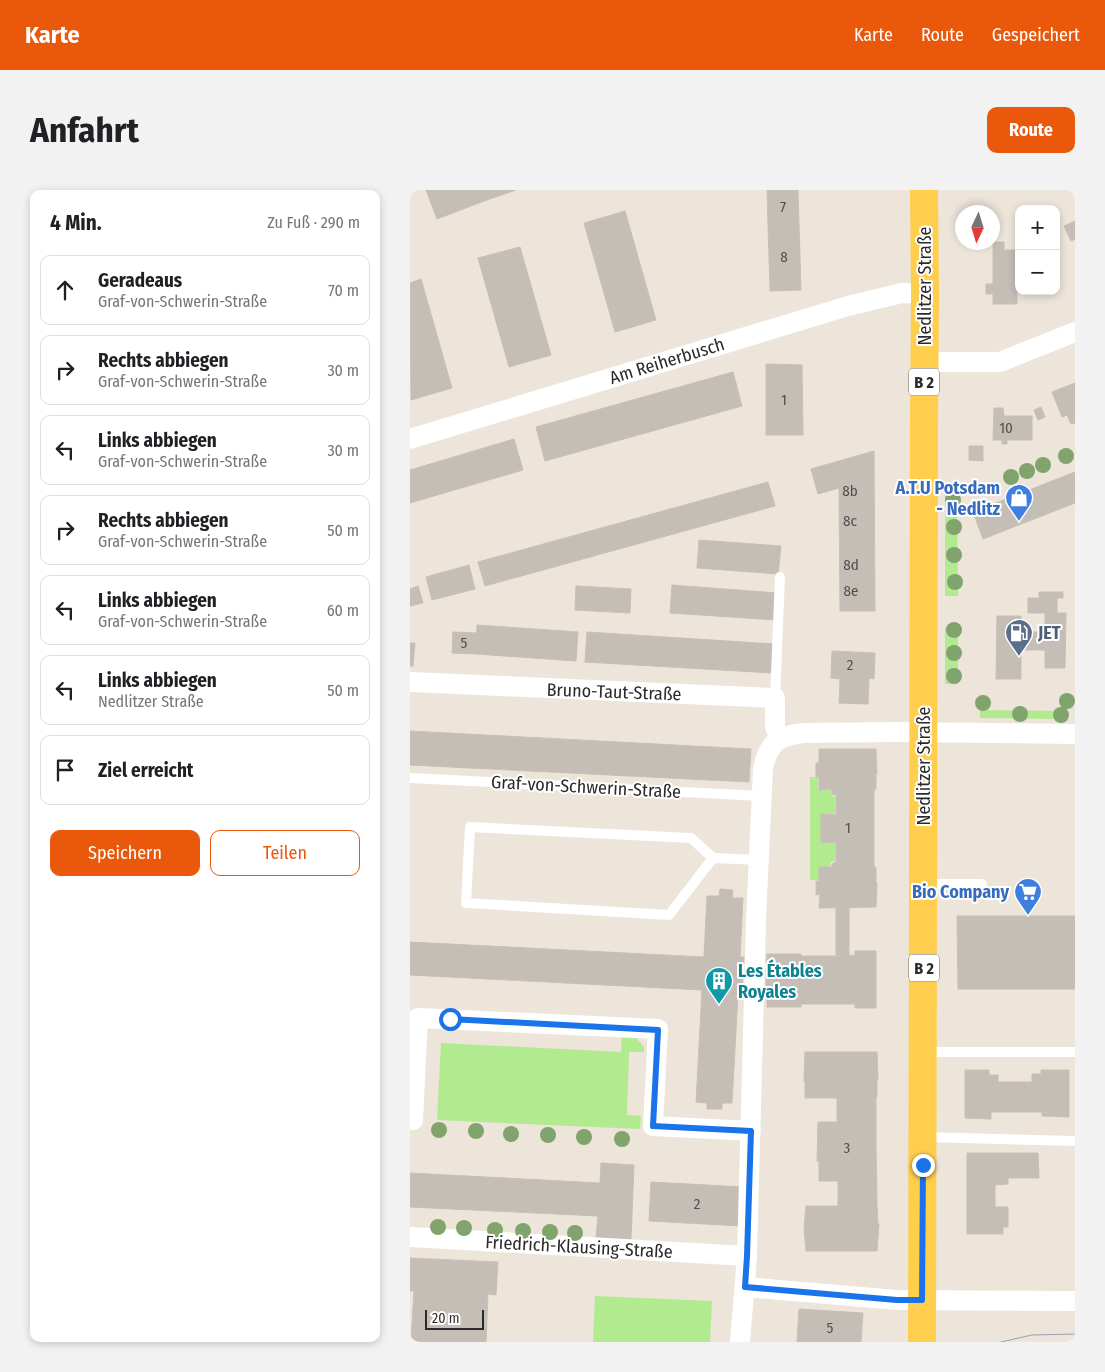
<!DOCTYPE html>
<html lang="de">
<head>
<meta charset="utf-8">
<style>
  body { margin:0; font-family:"Fira Sans Condensed",sans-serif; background:#f2f2f2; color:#202124 }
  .controls { position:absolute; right:15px; top:15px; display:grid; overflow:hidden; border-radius:10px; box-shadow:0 2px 8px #0003 }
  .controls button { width:45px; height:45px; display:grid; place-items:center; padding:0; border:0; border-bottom:1px solid #e0e0e0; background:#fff; color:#202124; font:25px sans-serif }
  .compass { position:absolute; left:545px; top:15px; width:45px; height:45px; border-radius:50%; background:#fff; box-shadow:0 2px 8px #0003; rotate:184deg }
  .scale { position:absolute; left:15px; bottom:12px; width:59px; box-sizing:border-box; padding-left:5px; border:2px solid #2a2a2a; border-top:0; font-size:14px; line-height:18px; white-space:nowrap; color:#2a2a2a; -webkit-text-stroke:4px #fff; paint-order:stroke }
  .stop { position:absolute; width:15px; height:15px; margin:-11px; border:4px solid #1a73e8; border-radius:50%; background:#fff }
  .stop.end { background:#1a73e8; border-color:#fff; box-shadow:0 1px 5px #0008 }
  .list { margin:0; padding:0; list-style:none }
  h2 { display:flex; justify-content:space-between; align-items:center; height:65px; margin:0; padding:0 20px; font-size:21px }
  h2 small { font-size:16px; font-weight:400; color:#757577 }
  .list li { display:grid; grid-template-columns:32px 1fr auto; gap:15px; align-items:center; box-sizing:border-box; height:70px; margin:0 10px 10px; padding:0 10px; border:1px solid #e0e0e0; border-radius:10px }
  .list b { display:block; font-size:19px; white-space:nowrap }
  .list p { margin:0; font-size:16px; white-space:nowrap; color:#757577 }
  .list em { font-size:16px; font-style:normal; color:#757577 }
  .actions { display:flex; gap:10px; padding:15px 20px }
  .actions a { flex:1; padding:11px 0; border:1px solid #ea580c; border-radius:10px; text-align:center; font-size:18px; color:#ea580c }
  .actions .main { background:#ea580c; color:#fff }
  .icon { flex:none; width:28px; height:28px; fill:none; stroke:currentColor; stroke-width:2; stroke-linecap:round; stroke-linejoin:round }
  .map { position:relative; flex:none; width:665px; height:1152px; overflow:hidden; border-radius:10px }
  header { display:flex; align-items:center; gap:30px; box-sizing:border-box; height:70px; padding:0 25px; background:#ea580c; color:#fff }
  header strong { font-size:24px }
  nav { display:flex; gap:28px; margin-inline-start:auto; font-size:18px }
  .intro { display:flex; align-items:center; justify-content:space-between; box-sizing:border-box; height:120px; padding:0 30px }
  h1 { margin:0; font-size:35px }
  .button { padding:12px 22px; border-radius:10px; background:#ea580c; color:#fff; font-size:18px; font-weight:700 }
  main { display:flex; gap:30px; padding:0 30px }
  aside { flex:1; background:#fff; border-radius:10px; box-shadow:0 2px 8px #0003 }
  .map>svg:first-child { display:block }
  .green { fill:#b2ea90 }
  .building { fill:#c5beb7; stroke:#c9c0b3 }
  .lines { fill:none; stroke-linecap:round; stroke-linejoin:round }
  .lane { stroke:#fff; stroke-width:10 }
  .street { stroke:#fff; stroke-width:20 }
  .primary { stroke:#ffce4d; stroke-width:28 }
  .tram { stroke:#9ca1b6; stroke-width:1 }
  .tree { fill:#81a36c }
  .route { stroke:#1a73e8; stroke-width:6 }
  .labels { text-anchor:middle; stroke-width:4; stroke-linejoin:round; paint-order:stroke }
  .number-label { font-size:15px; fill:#514f4d }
  .shield { fill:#fff; stroke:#6a6a6a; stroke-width:1 }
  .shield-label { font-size:16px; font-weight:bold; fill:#2a2a2a }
  .street-label { font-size:18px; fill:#2a2a2a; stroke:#fff }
  .shop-label { font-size:18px; font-weight:bold; fill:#366cbe; stroke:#fff; text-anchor:end }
  .service-label { font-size:18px; font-weight:bold; fill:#4e5e75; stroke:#fff; text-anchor:start }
  .culture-label { font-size:18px; font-weight:bold; fill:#0d838f; stroke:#fff; text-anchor:start }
</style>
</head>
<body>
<header>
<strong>Karte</strong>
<nav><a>Karte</a><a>Route</a><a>Gespeichert</a></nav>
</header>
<div class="intro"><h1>Anfahrt</h1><a class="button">Route</a></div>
<main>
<aside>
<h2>4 Min.<small>Zu Fuß · 290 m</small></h2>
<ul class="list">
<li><svg class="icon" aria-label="ahead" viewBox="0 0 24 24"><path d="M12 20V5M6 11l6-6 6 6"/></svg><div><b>Geradeaus</b><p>Graf-von-Schwerin-Straße</p></div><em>70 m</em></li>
<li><svg class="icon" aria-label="right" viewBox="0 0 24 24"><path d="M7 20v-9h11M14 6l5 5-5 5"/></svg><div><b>Rechts abbiegen</b><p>Graf-von-Schwerin-Straße</p></div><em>30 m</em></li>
<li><svg class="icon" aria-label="left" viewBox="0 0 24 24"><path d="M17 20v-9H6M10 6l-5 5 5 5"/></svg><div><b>Links abbiegen</b><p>Graf-von-Schwerin-Straße</p></div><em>30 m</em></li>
<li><svg class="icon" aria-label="right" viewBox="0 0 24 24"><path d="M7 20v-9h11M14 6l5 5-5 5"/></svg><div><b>Rechts abbiegen</b><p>Graf-von-Schwerin-Straße</p></div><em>50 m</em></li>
<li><svg class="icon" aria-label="left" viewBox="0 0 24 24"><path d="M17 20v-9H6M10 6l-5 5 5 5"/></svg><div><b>Links abbiegen</b><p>Graf-von-Schwerin-Straße</p></div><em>60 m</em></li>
<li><svg class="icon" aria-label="left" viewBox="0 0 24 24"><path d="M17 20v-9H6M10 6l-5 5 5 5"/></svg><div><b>Links abbiegen</b><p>Nedlitzer Straße</p></div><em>50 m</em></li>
<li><svg class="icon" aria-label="arrive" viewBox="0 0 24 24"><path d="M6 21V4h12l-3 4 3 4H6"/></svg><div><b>Ziel erreicht</b></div></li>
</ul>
<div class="actions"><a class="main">Speichern</a><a>Teilen</a></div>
</aside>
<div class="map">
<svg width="665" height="1152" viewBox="0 0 665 1152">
  <rect width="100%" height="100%" fill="#ede4da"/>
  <g class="green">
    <path d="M535 297H547L548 406H535Z"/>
    <rect x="535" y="437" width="13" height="57"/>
    <path d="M570 520 654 521V529L570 528Z"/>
    <path d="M400 587H408V600H420L421 604 425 607V624H411V653H426L425 671 421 672 420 677H409V690H400Z"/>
    <path d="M212 847H225L234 857V862H219L217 925 231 926 230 939 27 930 31 853 211 862Z"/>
    <path d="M185 1106 302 1111 300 1152H183Z"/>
  </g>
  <g class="building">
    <path d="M16 0H73L77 10 27 29Z"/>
    <path d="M73 0H106L77 10Z"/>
    <path d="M357 0H388L389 34 358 35Z"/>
    <path d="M215 21 246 130 205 142 174 33Z"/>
    <path d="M665 31V49L661 51 654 36Z"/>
    <path d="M389 34 391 100 360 101 358 35Z"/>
    <path d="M583 52H594V60H607V86H583Z"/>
    <path d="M110 57 141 165 99 177 68 68Z"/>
    <path d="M583 86H607V114H583V104H576V94H583Z"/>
    <path d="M11 89 42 198 1 210 0 93Z"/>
    <path d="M356 174 392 175 393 245H356Z"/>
    <path d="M323 182 332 216 135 271 126 237Z"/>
    <path d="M665 193V233L661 234 657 225 652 227 642 202Z"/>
    <path d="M631 217 635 227 628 230 624 220Z"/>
    <path d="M584 218H593L594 226H610V250H597V254H592V250H583Z"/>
    <rect x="610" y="226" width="12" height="24"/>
    <path d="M104 249 113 280 0 313V280Z"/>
    <path d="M559 256H573V271L559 270Z"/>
    <path d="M464 261 465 421H430L429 298 408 304 401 279Z"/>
    <path d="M665 282V313L573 349 563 322Z"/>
    <path d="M358 292 365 316 75 396 68 372Z"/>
    <path d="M289 350 371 356 368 384 287 378Z"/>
    <path d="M59 375 65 399 22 410 16 387Z"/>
    <path d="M262 395 367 403 365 430 260 423Z"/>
    <path d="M8 396 13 413 0 416V399Z"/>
    <path d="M166 396 221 399 220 423 165 420Z"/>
    <path d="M629 402H653V408H647V423H656L655 478H635V423H618V408H629Z"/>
    <path d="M587 426H611V442H635V460H611V489H586Z"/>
    <path d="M67 435 168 442 166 471 66 464Z"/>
    <path d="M43 442 67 443 66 464 42 463Z"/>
    <path d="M177 442 364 454 362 483 175 472Z"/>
    <path d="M0 453H5L3 476H0Z"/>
    <path d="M422 461 465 463 464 489 459 488 458 514 429 513 430 489 421 488Z"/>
    <path d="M0 541 341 559 339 592 0 575Z"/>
    <path d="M409 559H466L467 584H466V599L464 600V677H466V693H467L466 717 409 718 410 704 406 705V691H409V677H422V674L426 672V652L411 653V624L426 625V605L422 604 421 599 409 600V586L406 587V573H409Z"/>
    <path d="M310 699 323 700 322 708H333L330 767H334L332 804H328L322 913H312V919H297V913L286 912 292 800 0 785V752L294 767 297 706H309Z"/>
    <path d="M426 717H439V766L426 765Z"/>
    <path d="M547 726H665V799H548Z"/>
    <path d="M445 761H466V818H445V814H391V817H357V798H356V790L357 764H391V766H439L445 765Z"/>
    <path d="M395 862H467L468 890 467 889V907H466V953L467 1016 468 1034H469L467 1061H396L394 1039 396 1016H428V991H409V971H407L408 932H427V908H395V891H394Z"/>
    <path d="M555 880H579V885H588V892H622V884H631V880H659V927L632 926V922H581V929L555 928Z"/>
    <path d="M557 963H628L629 988H598V994L585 995V1017H598V1037H593V1044H557Z"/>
    <path d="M191 973 224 975 221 1049 186 1047 188 1026 0 1017V983L190 993Z"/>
    <path d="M241 992 334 997 332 1036 239 1031Z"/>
    <path d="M0 1068 88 1072 86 1105 78 1104 76 1152H1L4 1101H0Z"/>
    <path d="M389 1119 453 1123 451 1152H387Z"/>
  </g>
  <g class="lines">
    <g class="lane">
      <path d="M365 508 370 387"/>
      <path d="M0 588 352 606"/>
      <path d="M303 668 259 725 56 713 60 637 281 648 303 668 349 670"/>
      <path d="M514 694H572"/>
      <path d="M514 862H665"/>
      <path d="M514 947 665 951"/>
    </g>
    <g class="street">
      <path d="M514 172H590L665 142"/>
      <path d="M0 249 438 116 492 103 515 104"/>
      <path d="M0 492 365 508V537L370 549"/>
      <path d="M3 930 8 828 248 839 243 936 341 941"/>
      <path d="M0 1047 337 1066"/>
      <path d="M335 1097 487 1110 665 1111"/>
      <path d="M330 1152 337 1066 346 730 353 579C358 553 368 546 393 543L486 542 665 544"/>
    </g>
    <path class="primary" d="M512 1152 514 236 515 104 514 0"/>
    <path class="tram" d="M591 1152 622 1145 665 1144"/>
  </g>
  <g class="tree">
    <circle cx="656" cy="266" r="8"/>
    <circle cx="633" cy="275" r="8"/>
    <circle cx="617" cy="281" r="8"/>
    <circle cx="601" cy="287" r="8"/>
    <circle cx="543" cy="310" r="8"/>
    <circle cx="544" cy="337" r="8"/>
    <circle cx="544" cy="365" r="8"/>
    <circle cx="545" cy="392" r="8"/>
    <circle cx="544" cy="440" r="8"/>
    <circle cx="544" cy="463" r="8"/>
    <circle cx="544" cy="486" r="8"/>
    <circle cx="657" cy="511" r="8"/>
    <circle cx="573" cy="513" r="8"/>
    <circle cx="610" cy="524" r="8"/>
    <circle cx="651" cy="525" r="8"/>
    <circle cx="29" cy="940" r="8"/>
    <circle cx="66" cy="941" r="8"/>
    <circle cx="101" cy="944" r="8"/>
    <circle cx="138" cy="945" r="8"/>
    <circle cx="174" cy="947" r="8"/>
    <circle cx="212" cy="949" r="8"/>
    <circle cx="28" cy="1037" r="8"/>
    <circle cx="54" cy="1038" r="8"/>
    <circle cx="85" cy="1040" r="8"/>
    <circle cx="113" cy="1041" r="8"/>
    <circle cx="140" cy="1042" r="8"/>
    <circle cx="165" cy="1043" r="8"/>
  </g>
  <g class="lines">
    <path class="route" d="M40 829 248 840 243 936 341 941 337 1066 335 1097 487 1110H512L513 975"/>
  </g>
  <defs>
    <symbol id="shop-pin" viewBox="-11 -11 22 30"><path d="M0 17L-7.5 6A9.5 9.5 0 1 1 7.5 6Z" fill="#3f7fe0" stroke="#fff"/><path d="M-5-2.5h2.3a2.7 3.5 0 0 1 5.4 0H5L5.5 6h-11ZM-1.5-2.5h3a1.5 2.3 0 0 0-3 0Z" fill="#fff"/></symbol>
    <symbol id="fuel-pin" viewBox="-11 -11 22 30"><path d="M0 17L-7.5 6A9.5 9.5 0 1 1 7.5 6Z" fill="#5c6f8a" stroke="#fff"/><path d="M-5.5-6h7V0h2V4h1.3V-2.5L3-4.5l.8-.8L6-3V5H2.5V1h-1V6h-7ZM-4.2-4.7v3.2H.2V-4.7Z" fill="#fff"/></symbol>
    <symbol id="supermarket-pin" viewBox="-11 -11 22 30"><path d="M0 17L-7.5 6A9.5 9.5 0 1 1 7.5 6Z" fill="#3f7fe0" stroke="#fff"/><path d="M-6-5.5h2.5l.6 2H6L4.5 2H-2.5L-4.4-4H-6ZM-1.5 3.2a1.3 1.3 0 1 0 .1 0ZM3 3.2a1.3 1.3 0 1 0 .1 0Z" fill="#fff"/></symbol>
    <symbol id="building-pin" viewBox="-11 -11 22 30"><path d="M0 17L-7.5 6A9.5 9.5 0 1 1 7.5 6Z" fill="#0f9aa8" stroke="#fff"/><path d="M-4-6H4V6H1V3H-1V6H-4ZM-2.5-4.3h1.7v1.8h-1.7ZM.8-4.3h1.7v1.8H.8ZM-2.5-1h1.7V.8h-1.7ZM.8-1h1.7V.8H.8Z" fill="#fff"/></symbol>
  </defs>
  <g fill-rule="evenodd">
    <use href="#shop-pin" x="593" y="292" width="32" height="43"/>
    <use href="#fuel-pin" x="593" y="427" width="32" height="43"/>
    <use href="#supermarket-pin" x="602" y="686" width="32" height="43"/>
    <use href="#building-pin" x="293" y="775" width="32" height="43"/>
  </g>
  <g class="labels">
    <g class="number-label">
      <text x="373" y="22">7</text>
      <text x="374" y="72">8</text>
      <text x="374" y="215">1</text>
      <text x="596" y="243">10</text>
      <text x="440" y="306">8b</text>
      <text x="440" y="336">8c</text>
      <text x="441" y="380">8d</text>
      <text x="441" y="406">8e</text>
      <text x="54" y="458">5</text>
      <text x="440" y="480">2</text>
      <text x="438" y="643">1</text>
      <text x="437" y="963">3</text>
      <text x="287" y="1019">2</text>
      <text x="420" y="1143">5</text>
    </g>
    <g class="shield">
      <rect x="499" y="178.5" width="30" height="27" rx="4"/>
      <rect x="499" y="764.5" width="30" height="27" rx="4"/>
    </g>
    <g class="shield-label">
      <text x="514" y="198">B 2</text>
      <text x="514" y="784">B 2</text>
    </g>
    <g class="street-label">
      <text transform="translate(515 96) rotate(-90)" y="6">Nedlitzer Straße</text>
      <text transform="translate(257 171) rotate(-17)" y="6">Am Reiherbusch</text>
      <text transform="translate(204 502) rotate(2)" y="6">Bruno-Taut-Straße</text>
      <text transform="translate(514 576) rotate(-90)" y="6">Nedlitzer Straße</text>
      <text transform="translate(176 597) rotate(3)" y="6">Graf-von-Schwerin-Straße</text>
      <text transform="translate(169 1057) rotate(3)" y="6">Friedrich-Klausing-Straße</text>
    </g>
    <g class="shop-label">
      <text x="590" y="304">A.T.U Potsdam<tspan x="590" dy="21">- Nedlitz</tspan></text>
      <text x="599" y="708">Bio Company</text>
    </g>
    <g class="service-label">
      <text x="628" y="449">JET</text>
    </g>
    <g class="culture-label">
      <text x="328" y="787">Les Étables<tspan x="328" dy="21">Royales</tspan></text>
    </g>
  </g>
</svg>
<div class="controls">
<button>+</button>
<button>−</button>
</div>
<svg class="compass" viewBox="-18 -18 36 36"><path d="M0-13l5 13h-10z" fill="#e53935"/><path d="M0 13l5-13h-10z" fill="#757577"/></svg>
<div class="scale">20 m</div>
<div class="stop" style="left:40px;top:829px"></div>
<div class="stop end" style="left:513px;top:975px"></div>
</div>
</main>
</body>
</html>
